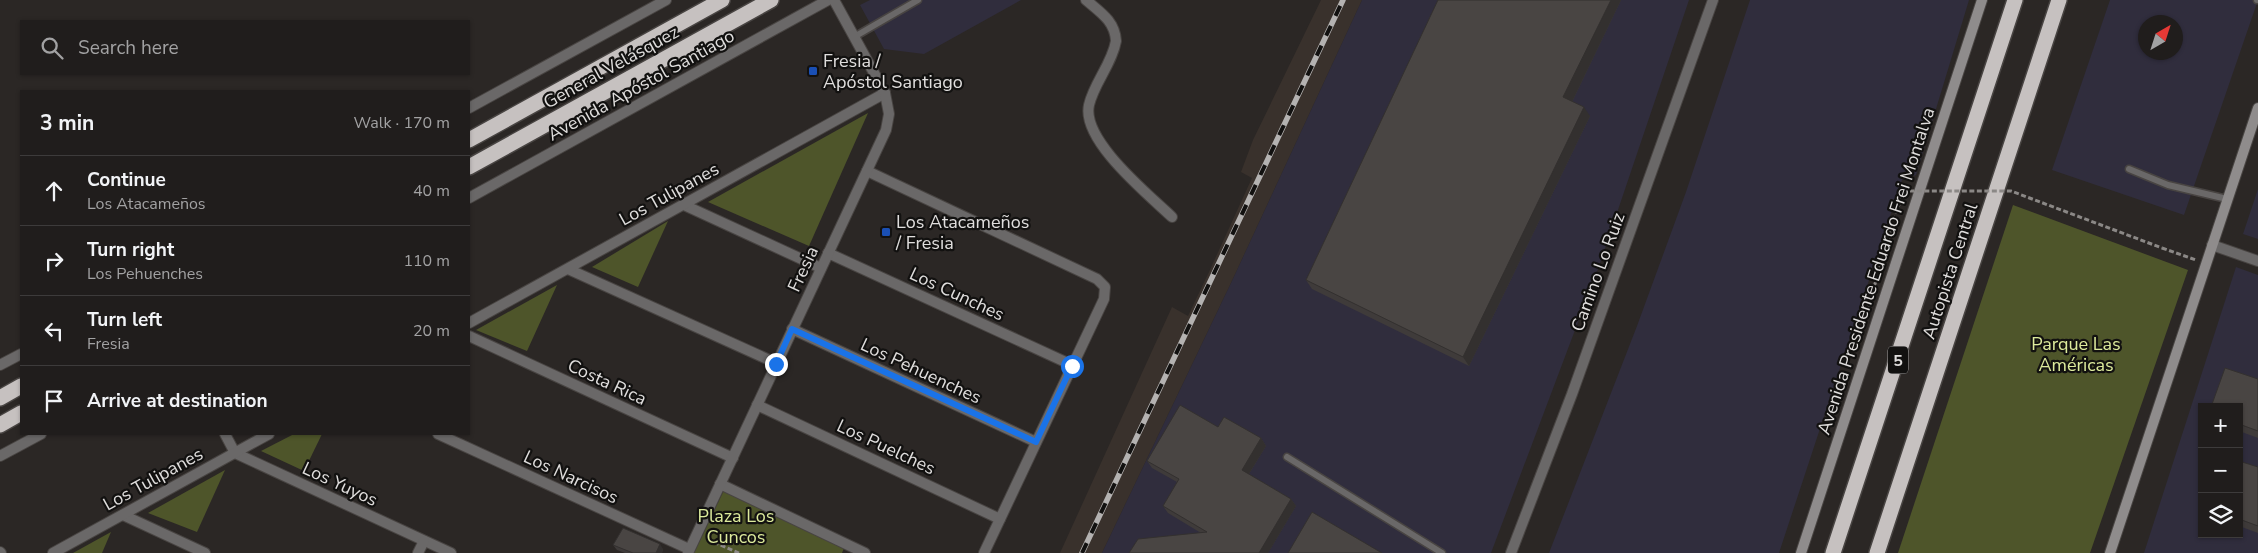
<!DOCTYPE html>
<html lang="en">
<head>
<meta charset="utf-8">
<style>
  body { margin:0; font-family:"Nunito Sans",sans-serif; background:#2d2a29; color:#f1f3f6 }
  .controls { position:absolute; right:15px; bottom:15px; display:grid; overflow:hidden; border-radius:0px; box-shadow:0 1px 4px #0004 }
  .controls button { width:45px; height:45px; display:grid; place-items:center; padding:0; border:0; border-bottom:1px solid #3d3b3b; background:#201d1c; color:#f1f3f6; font:25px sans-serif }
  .compass { position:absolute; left:2138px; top:15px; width:45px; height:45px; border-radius:50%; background:#201d1c; box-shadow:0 1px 4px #0004; rotate:39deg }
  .stop { position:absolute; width:15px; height:15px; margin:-11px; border:4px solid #1a73e8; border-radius:50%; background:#fff }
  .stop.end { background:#1a73e8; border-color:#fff; box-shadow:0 1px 5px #0008 }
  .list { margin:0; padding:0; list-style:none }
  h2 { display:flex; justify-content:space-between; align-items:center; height:65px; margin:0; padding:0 20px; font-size:21px }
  h2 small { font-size:16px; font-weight:400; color:#a2a2a3 }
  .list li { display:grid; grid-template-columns:32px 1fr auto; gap:15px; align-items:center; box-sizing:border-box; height:70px; padding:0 20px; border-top:1px solid #3d3b3b }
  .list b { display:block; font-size:19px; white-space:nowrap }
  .list p { margin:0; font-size:16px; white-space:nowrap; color:#a2a2a3 }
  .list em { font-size:16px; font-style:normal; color:#a2a2a3 }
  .icon { flex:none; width:28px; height:28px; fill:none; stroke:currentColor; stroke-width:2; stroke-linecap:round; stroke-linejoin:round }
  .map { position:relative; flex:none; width:2258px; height:553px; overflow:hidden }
  .search { position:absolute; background:#201d1c; box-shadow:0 1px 4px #0004; left:20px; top:20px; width:450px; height:55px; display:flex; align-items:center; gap:12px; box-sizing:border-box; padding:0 18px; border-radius:0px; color:#a2a2a3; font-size:19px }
  .panel { position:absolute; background:#201d1c; box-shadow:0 1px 4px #0004; left:20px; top:90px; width:450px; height:345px; border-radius:0px }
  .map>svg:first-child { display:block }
  .built { fill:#39312c }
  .industrial { fill:#302d3d; fill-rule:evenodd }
  .green { fill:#4e552a }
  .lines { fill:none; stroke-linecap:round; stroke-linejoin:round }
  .service-casing { stroke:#484442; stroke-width:9 }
  .minor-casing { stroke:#484442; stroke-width:12 }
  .tertiary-casing { stroke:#484442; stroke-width:12 }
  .secondary-casing { stroke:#484442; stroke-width:12 }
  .motorway-casing { stroke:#484442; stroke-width:18 }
  .path { stroke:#8b8886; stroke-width:3; stroke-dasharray:5 2.5; stroke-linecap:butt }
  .service { stroke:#6a6868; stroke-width:6 }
  .minor { stroke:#6a6868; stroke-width:10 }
  .tertiary { stroke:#6a6868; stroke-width:10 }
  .secondary { stroke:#8f8c8c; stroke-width:10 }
  .motorway { stroke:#c6c1c0; stroke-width:15 }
  .rail-casing { stroke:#b4b2b1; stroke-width:5.5 }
  .rail { stroke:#121110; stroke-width:4; stroke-dasharray:11; stroke-linecap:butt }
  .path-bridge { stroke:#8b8886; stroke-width:3; stroke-dasharray:5 2.5; stroke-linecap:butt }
  .wall { fill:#3f3b3a }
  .shaded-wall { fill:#33302f }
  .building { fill:#494543; stroke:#33302f }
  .route { stroke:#1a73e8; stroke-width:6 }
  .transit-dot { fill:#1a4fb4; stroke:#121110; stroke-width:2 }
  .labels { text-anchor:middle; stroke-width:4.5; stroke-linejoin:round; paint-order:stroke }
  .shield { fill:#121110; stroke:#a2a0a0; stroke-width:1 }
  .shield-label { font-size:16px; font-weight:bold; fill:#e0dedd }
  .poi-label { font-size:18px; fill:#e0dedd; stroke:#121110; text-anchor:start }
  .street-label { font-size:18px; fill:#e0dedd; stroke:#121110 }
  .park-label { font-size:18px; fill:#ddeb9c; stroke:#121110 }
</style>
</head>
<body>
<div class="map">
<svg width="2258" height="553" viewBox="0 0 2258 553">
  <rect width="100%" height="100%" fill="#2b2725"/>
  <path class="built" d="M1321 0H1362L1231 283 1102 553H1060L1172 307 1188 316 1209 272 1252 178 1241 172 1253 140Z"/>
  <g class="industrial">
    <path d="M870 0H1021L924 54 884 49 860 5Z"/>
    <path d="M1362 0H1689L1598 269 1491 553H1102L1231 283Z"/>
    <path d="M1750 0H1969L1916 175 1902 180 1779 553H1549L1637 326 1686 192Z"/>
    <path d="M2110 0H2258L2184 215 2052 170ZM2146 22H2176V52H2146Z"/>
    <path d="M2258 189V239L2243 234Z"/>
    <path d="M2236 267 2258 275V553H2144ZM2202 407H2239V534H2202Z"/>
  </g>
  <g class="green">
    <path d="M868 113 809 246 708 202Z"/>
    <path d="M2013 205 2188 270 2090 553H1898Z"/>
    <path d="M668 221 638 287 592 267Z"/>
    <path d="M557 285 527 351 476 330Z"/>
    <path d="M294 434H322L304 471 261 451Z"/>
    <path d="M225 470 197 532 148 513Z"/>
    <path d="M724 490 844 548 842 553H694Z"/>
    <path d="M111 532 102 553H73Z"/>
  </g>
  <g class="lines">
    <defs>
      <g id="service">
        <path d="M2257 0H2258"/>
        <path d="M854 37 918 0"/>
        <path d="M2129 169 2168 185 2227 199"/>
        <path d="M1287 457 1442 553"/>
      </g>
      <g id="minor">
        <path d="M1086 0C1100 12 1115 21 1116 41 1112 64 1094 83 1089 105 1081 140 1148 194 1172 217"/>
        <path d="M867 171 1097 279 1105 287 1104 299 984 553"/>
        <path d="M684 205 821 268"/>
        <path d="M2212 245 2258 261"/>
        <path d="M828 253 1072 365"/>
        <path d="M568 269 776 363"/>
        <path d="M469 323 885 93"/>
        <path d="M792 329 1036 442"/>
        <path d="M469 336 733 458"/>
        <path d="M757 405 1000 519"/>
        <path d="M225 434 235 453 451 553"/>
        <path d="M438 434 689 549"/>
        <path d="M720 484 865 553"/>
        <path d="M123 515 205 553"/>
        <path d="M0 552 1 553"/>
        <path d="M53 553 269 434"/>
        <path d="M418 553 424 541"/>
        <path d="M1511 553 1572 394 1713 0"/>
      </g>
      <g id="tertiary">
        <path d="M469 108 666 0"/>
        <path d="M469 198 828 0"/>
        <path d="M0 365 21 354"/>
        <path d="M0 456 41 434"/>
        <path d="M688 553 886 130 889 114 885 93 834 0"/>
      </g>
      <g id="secondary">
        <path d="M1801 553 1982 0"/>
        <path d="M2110 553 2258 108"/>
      </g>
      <g id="motorway">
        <path d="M469 140 722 0"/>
        <path d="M469 167 771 0"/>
        <path d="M0 398 21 386"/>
        <path d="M0 425 21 413"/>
        <path d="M1833 553 2015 0"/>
        <path d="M1877 553 2059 0"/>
      </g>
    </defs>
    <use href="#service" class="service-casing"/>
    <use href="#minor" class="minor-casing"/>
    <use href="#tertiary" class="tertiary-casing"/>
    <use href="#secondary" class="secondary-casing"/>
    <use href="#motorway" class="motorway-casing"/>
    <g class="path">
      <path d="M2162 248 2196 260"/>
      <path d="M707 539 739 553"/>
    </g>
    <use href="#service" class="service"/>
    <use href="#minor" class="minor"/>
    <use href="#tertiary" class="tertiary"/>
    <use href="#secondary" class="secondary"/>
    <use href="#motorway" class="motorway"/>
    <defs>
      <path id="rail" d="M1082 553 1343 0"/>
    </defs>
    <use href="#rail" class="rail-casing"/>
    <use href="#rail" class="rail"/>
    <path class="path-bridge" d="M1868 307 1903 191H2011L2162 248"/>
  </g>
  <g class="wall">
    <path d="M1438 0H1621L1572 102 1590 116 1469 366 1312 289 1306 280Z"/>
    <path d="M2258 379V438L2239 431V407Z"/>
    <path d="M1218 427 1261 438 1266 446 1249 474 1291 499 1296 506 1268 553H1129L1201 533 1168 513 1163 506 1177 482 1152 468 1147 461Z"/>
    <path d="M2239 461 2258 467V533L2239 526Z"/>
    <path d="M613 545 663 549 662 553H625L617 550Z"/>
  </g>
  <g class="shaded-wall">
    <path d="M1611 0H1621L1570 106 1563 97Z"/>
    <path d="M1584 107 1590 116 1469 366 1463 357Z"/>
    <path d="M1261 438 1266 446 1247 477 1242 470Z"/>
    <path d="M1291 499 1296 506 1268 553H1259Z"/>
    <path d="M660 544 663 549 662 553H656Z"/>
  </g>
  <g class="building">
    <path d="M1438 0H1611L1563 97 1584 107 1463 357 1306 280Z"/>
    <path d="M2225 368 2258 379V431L2239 424V407H2211Z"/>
    <path d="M1180 405 1218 427 1224 417 1261 438 1242 470 1291 499 1259 553H1129L1138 539 1207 532 1163 506 1179 479 1147 461Z"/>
    <path d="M2239 461 2258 467V526L2239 519Z"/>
    <path d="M1312 512 1382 553H1288Z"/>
    <path d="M623 528 660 544 656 553H633L613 545Z"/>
  </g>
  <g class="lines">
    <path class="route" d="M776 364 792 329 1036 442 1072 366"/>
  </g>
  <g class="transit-dot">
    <rect x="808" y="66" width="10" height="10" rx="2.5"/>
    <rect x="881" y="227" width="10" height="10" rx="2.5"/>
  </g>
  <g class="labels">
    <rect class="shield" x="1888" y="346.5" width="20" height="27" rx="4"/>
    <g class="shield-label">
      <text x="1898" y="366">5</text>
    </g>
    <g class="poi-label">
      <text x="823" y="67">Fresia /<tspan x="823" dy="21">Apóstol Santiago</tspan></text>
      <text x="896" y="228">Los Atacameños<tspan x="896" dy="21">/ Fresia</tspan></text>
    </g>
    <g class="street-label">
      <text transform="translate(611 67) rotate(-29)" y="6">General Velásquez</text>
      <text transform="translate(641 85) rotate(-29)" y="6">Avenida Apóstol Santiago</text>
      <text transform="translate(669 194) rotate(-29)" y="6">Los Tulipanes</text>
      <text transform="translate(803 269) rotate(-65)" y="6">Fresia</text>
      <text transform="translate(1876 271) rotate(-72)" y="6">Avenida Presidente Eduardo Frei Montalva</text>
      <text transform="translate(1950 271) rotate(-72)" y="6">Autopista Central</text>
      <text transform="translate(1598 272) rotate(-70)" y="6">Camino Lo Ruiz</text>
      <text transform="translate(957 294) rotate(25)" y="6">Los Cunches</text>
      <text transform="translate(921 371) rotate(25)" y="6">Los Pehuenches</text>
      <text transform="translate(607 382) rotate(25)" y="6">Costa Rica</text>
      <text transform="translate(886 447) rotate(25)" y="6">Los Puelches</text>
      <text transform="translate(571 477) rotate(25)" y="6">Los Narcisos</text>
      <text transform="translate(153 479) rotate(-29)" y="6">Los Tulipanes</text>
      <text transform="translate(340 484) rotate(25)" y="6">Los Yuyos</text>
    </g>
    <g class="park-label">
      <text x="2076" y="350">Parque Las<tspan x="2076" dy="21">Américas</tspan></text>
      <text x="736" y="522">Plaza Los<tspan x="736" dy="21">Cuncos</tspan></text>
    </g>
  </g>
</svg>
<div class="controls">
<button>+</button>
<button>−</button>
<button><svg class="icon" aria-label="layers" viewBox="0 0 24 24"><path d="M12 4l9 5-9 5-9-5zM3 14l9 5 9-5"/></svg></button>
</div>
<svg class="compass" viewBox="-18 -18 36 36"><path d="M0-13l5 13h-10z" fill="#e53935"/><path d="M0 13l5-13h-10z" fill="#a2a2a3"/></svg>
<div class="stop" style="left:1072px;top:366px"></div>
<div class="stop end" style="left:776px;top:364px"></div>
<div class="search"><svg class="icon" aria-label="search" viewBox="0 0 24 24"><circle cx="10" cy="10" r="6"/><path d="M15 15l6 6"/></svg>Search here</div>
<section class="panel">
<h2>3 min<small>Walk · 170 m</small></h2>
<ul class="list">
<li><svg class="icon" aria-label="ahead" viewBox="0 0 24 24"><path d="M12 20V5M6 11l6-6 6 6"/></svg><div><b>Continue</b><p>Los Atacameños</p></div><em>40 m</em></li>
<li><svg class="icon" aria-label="right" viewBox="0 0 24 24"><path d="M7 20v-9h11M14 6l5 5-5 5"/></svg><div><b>Turn right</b><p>Los Pehuenches</p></div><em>110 m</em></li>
<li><svg class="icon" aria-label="left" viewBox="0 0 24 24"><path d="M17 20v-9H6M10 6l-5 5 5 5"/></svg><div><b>Turn left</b><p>Fresia</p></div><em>20 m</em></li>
<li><svg class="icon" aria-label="arrive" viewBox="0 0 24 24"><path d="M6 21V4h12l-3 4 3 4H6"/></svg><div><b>Arrive at destination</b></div></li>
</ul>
</section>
</div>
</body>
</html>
